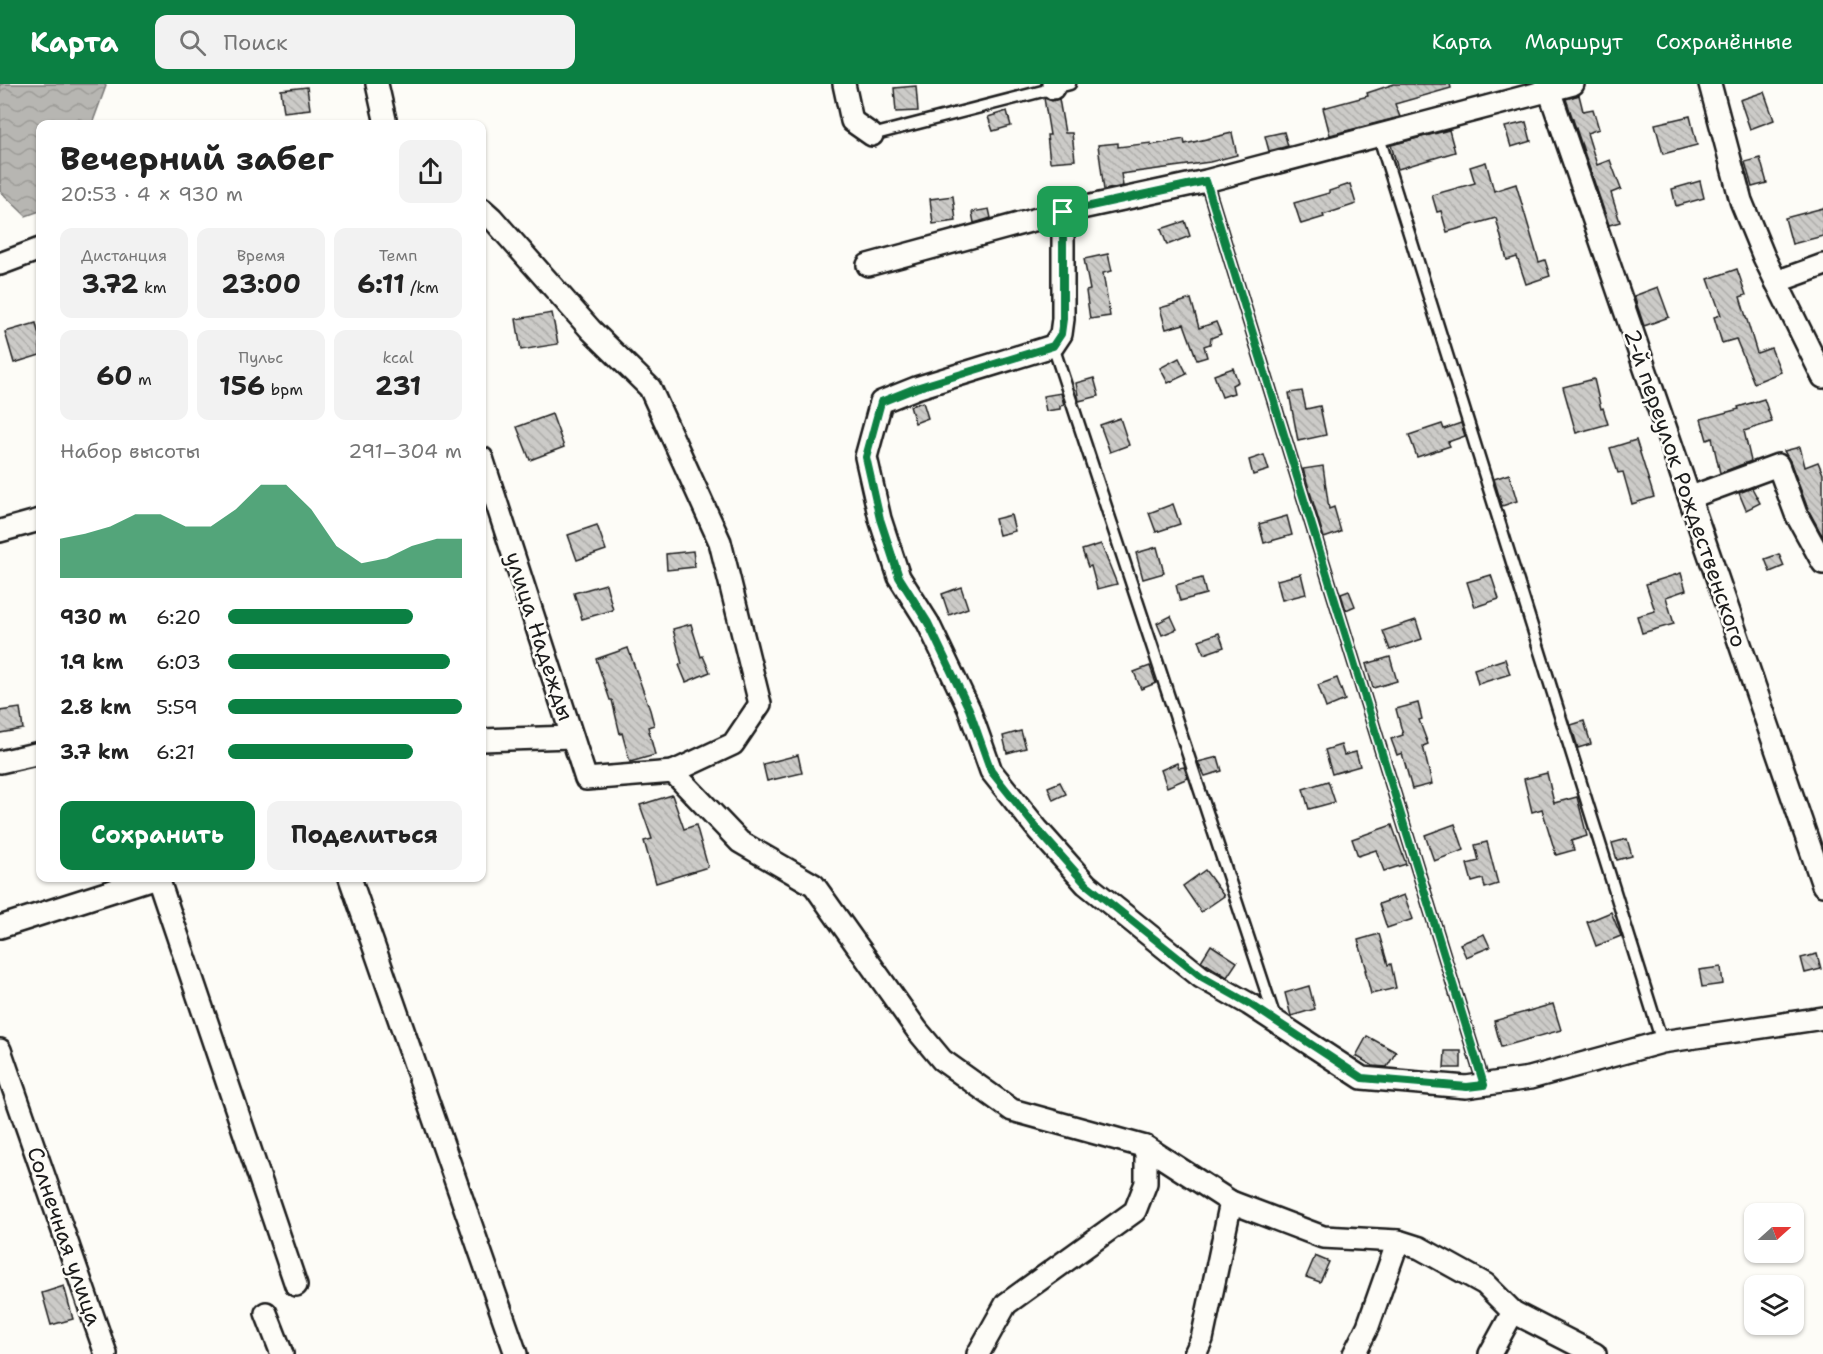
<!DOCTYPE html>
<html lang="ru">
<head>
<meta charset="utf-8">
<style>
	body { margin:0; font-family:"Shantell Sans",sans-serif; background:#f2f2f2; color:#222; height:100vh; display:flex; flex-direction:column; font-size:22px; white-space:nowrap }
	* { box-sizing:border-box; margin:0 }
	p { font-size:20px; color:#767676 }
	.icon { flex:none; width:33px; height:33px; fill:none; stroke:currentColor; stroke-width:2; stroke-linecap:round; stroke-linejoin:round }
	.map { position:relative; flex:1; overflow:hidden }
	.sheet { position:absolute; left:36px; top:36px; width:450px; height:762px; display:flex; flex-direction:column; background:#fff; border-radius:12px; box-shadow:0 2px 4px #0004 }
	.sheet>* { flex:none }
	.needle { width:39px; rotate:69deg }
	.tools { position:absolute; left:1744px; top:1119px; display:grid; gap:12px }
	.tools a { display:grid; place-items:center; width:60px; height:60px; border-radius:12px; background:#fff; box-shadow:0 2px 4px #0004; font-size:30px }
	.pin { position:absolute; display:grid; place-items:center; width:51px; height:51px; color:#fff; margin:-26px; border-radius:12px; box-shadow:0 3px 9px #0006 }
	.round { display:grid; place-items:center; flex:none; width:63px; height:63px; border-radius:12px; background:#f2f2f2 }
	.headline { display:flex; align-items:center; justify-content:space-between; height:102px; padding:0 24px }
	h1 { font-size:33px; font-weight:700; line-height:45px }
	.stats { display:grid; grid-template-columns:repeat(3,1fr); gap:9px; height:102px; padding:6px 24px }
	.stats div { display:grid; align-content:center; border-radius:12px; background:#f2f2f2; text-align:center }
	.stats b { font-size:26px; font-weight:700 }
	.stats small { font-size:16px; font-weight:400 }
	.stats p { font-size:16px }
	.chart { height:168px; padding:12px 24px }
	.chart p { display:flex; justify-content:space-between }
	.chart svg { width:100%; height:108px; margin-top:6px; fill:#0b8043; opacity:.7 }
	.primary-button { display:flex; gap:12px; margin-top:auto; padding:12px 24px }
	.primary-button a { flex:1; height:69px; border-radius:12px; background:#0b8043; color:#fff; font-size:24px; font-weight:700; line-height:69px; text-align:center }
	.primary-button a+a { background:#f2f2f2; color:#222 }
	ul { padding:0 24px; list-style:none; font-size:20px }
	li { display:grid; grid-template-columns:96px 72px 1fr; align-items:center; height:45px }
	li i { height:15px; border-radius:8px; background:#0b8043 }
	header { display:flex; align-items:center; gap:36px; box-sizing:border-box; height:84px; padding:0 30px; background:#0b8043; color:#fff }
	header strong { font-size:28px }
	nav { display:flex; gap:33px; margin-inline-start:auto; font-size:21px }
	.search { width:420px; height:54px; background:#f2f2f2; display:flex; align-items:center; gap:15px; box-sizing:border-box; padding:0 21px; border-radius:12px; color:#767676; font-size:22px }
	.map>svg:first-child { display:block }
	.water { fill:url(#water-waves); stroke:#797876; stroke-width:1.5 }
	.building { fill:url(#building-back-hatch); stroke:#1c1c1c; stroke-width:1.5 }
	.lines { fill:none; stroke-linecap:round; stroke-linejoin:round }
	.service-casing { stroke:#1c1c1c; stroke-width:15 }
	.minor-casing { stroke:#1c1c1c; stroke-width:26 }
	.service { stroke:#fdfcf7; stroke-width:10 }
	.minor { stroke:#fdfcf7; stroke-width:21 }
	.route-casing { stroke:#fff; stroke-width:12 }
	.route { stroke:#0b8043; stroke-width:8 }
	.labels { text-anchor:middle; stroke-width:5; stroke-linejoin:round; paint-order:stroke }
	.street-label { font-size:22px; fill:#1c1c1c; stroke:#fdfcf7 }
</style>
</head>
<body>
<header>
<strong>Карта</strong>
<div class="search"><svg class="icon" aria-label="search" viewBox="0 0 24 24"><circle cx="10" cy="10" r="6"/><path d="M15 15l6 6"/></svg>Поиск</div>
<nav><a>Карта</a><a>Маршрут</a><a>Сохранённые</a></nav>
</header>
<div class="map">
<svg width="1823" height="1270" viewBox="0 0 1823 1270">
	<defs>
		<pattern id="water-waves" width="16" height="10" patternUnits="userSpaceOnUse" patternTransform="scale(1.5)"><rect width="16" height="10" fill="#b7b6b2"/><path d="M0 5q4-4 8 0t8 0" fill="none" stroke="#9d9c98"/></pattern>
		<pattern id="building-back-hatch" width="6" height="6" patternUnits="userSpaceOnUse" patternTransform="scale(1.5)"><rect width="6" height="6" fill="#cccbc8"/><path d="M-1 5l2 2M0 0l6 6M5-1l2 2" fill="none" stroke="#afaeab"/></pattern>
	</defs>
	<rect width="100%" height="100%" fill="#fdfcf7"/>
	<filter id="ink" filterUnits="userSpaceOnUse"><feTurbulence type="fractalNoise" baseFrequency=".0167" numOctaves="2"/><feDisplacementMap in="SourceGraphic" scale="12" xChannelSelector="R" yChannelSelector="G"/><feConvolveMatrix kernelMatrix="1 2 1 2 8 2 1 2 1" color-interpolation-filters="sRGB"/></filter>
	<g filter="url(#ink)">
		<polygon class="water" points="0,0 104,0 106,2 92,40 40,40 40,127 26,132 0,107"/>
		<g class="building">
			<polygon points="1394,0 1450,0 1451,4 1395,20 1400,33 1330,51 1323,24 1368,12 1367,9"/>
			<polygon points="916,2 918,27 896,28 894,4"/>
			<polygon points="307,3 310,25 284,28 281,6"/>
			<polygon points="1764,8 1774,36 1750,45 1740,16"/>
			<polygon points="1579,11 1583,27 1593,25 1599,45 1587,49 1597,81 1610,76 1621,105 1611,109 1620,138 1609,141 1566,15"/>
			<polygon points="1044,14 1052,17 1059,15 1065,49 1072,49 1075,76 1050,78 1047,51 1050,51"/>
			<polygon points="1007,27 1011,42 993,47 988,33"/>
			<polygon points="1690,32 1697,61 1663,70 1655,40"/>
			<polygon points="1526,38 1531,57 1511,63 1505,43"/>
			<polygon points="1449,46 1455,68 1398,85 1391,61"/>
			<polygon points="1284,48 1288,62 1269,67 1265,52"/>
			<polygon points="1232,49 1237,71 1210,78 1121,90 1123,102 1104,106 1098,61 1118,59 1118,63 1151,59 1151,61 1184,55 1185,60"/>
			<polygon points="1760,74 1767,99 1752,103 1745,78"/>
			<polygon points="1486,78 1494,107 1516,100 1539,178 1545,176 1550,192 1526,200 1517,173 1507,176 1496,134 1447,148 1441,127 1437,128 1432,111 1475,99 1470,83"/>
			<polygon points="1700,97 1704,114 1676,122 1672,105"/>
			<polygon points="1350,100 1356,120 1323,131 1324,133 1301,140 1294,119 1329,109 1329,107"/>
			<polygon points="953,112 956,137 933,140 930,115"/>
			<polygon points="1823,124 1823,152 1792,160 1785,134"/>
			<polygon points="989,125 991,134 974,139 972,128"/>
			<polygon points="1185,137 1190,152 1167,161 1161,145"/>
			<polygon points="1108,170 1112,187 1103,189 1110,232 1090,235 1086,207 1090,206 1084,175"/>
			<polygon points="1737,185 1746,211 1740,213 1757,269 1771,264 1781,288 1754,299 1736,255 1722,259 1714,233 1721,231 1708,195"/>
			<polygon points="1658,203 1669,233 1644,242 1634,212"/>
			<polygon points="1191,215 1199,244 1216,238 1221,250 1211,254 1210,260 1204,262 1207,273 1197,276 1184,240 1166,245 1160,224"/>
			<polygon points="552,229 558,260 521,266 516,235"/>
			<polygon points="36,239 40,256 40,271 14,279 5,248"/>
			<polygon points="1179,274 1187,290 1168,299 1160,284"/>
			<polygon points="1233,284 1238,298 1232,301 1234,309 1222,313 1214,291"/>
			<polygon points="1094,294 1099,312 1079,317 1076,299"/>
			<polygon points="1594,295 1601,325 1603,324 1608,340 1576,349 1563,303"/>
			<polygon points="1302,307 1306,325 1320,322 1326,351 1298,357 1289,309"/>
			<polygon points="1061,309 1064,321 1060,322 1060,325 1046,327 1043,312"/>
			<polygon points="1764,315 1772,338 1744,347 1751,377 1720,389 1712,354 1707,356 1701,335 1739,325 1738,323"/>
			<polygon points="923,318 928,334 915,339 910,322"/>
			<polygon points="552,330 564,363 530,376 517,343"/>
			<polygon points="1120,334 1129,361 1110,368 1100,341"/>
			<polygon points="1461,339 1465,352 1448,358 1450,362 1417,373 1409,351 1442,340 1444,345"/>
			<polygon points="1636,356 1654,413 1632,420 1623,388 1618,389 1610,364"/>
			<polygon points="1800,363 1805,383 1818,378 1823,390 1823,453 1808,425 1790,377 1784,367"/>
			<polygon points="1264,371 1269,386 1253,391 1249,376"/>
			<polygon points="1323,382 1329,425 1334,423 1341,448 1324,454 1303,385"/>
			<polygon points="1509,390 1517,417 1502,422 1494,395"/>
			<polygon points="1752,404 1760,419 1746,426 1739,409"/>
			<polygon points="1173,420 1180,440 1156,448 1149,429"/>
			<polygon points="1011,431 1015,447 999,451 995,435"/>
			<polygon points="1287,432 1292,451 1264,459 1259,440"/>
			<polygon points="597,441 606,466 577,476 568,451"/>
			<polygon points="1101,460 1117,500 1097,505 1091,482 1088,483 1082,466"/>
			<polygon points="1157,463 1164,489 1143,495 1136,469"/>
			<polygon points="693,467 695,483 667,486 666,470"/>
			<polygon points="1779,470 1784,482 1770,488 1765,475"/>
			<polygon points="1681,489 1686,506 1666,513 1674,540 1642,549 1637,532 1655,527 1646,500"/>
			<polygon points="1301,490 1306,510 1282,516 1277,496"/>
			<polygon points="1491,491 1499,515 1475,523 1467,498"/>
			<polygon points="1202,494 1206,510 1180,517 1176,501"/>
			<polygon points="606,500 613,526 582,535 574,509"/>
			<polygon points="961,503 968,524 949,531 942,510"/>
			<polygon points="1349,507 1355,522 1346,526 1341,510"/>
			<polygon points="1171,532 1177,545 1162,551 1157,539"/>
			<polygon points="1416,536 1422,555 1390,566 1383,547"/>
			<polygon points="691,540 701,573 703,572 710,588 686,598 679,581 682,580 673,545"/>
			<polygon points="1219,549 1224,563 1204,570 1199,556"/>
			<polygon points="628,564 650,626 654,641 648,643 655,671 630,678 622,649 620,650 612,616 610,616 596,575"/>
			<polygon points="1390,573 1397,597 1373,604 1366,580"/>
			<polygon points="1505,575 1510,590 1478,600 1474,585"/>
			<polygon points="1150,582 1156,599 1141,605 1134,588"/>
			<polygon points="1337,594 1345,616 1326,624 1318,601"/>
			<polygon points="1418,619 1422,635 1419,636 1428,660 1423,662 1432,700 1412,705 1402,669 1397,671 1391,655 1403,651 1396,625"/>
			<polygon points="20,624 23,645 0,649 0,627"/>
			<polygon points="1584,637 1591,660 1578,664 1571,641"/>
			<polygon points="1021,647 1026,664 1007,669 1003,652"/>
			<polygon points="1341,661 1344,671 1356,668 1360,682 1332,690 1325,666"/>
			<polygon points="798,671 802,689 767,697 763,680"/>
			<polygon points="1218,673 1222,687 1205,692 1198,678"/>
			<polygon points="1177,679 1179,684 1184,683 1188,694 1167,703 1161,686"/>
			<polygon points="1547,689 1554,719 1577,713 1587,752 1571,757 1574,766 1556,771 1542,725 1532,728 1524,695"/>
			<polygon points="1328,697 1335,718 1309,725 1303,705"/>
			<polygon points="1060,698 1066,710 1053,716 1048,703"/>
			<polygon points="672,711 684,745 696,741 708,783 656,799 644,757 652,755 640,721"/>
			<polygon points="1455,740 1464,766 1434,777 1425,751"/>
			<polygon points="1392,741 1406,780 1384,787 1376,766 1358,772 1352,755"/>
			<polygon points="1627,755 1632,772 1617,776 1612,759"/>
			<polygon points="1487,758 1498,800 1485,804 1483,795 1472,798 1467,780 1479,777 1475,761"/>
			<polygon points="1205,786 1224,812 1201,828 1183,802"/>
			<polygon points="1404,811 1413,835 1387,844 1379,820"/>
			<polygon points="1611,828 1621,852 1596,862 1587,838"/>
			<polygon points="1379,850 1388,881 1391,880 1396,904 1371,910 1365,886 1367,886 1358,856"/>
			<polygon points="1484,850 1490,863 1466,873 1460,860"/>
			<polygon points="1211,861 1237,878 1227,893 1201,877"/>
			<polygon points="1817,870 1821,885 1805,889 1801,874"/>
			<polygon points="1721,883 1723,900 1702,903 1699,886"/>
			<polygon points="1309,902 1315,925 1291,932 1285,909"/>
			<polygon points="1553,920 1561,946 1501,963 1494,937"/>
			<polygon points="1367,952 1396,968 1387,983 1373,982 1356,972"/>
			<polygon points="1445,967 1461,967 1461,984 1444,984"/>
			<polygon points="1315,1172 1329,1178 1320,1198 1306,1193"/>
			<polygon points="64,1202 73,1235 51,1241 42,1209"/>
		</g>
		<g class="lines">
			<g class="service-casing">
				<g id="service">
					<polyline points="1378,50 1662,958"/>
					<polyline points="872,51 1070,0"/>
					<polyline points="1206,97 1484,1001"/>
					<polyline points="1053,262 1275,934"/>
				</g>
			</g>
			<g class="minor-casing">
				<g id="minor">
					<polyline points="377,0 386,40"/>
					<polyline points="844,0 852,37 872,51"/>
					<polyline points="1053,0 1053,4"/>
					<polyline points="1710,0 1741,117 1764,173 1823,293"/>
					<polyline points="1549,6 1823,801"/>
					<polyline points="482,125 492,134 591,246 650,304 720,458 760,620 733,660 673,688"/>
					<polyline points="1063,128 1063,235 1061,250 1053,262 916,304 881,318 866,373 880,435 899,493 928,539 969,625 991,687 1038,746 1086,800 1201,893 1249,920 1362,994 1466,1003 1530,994 1662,958 1823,934"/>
					<polyline points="0,180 40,165"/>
					<polyline points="868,181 1063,128 1206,97 1573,0"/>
					<polyline points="1776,198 1823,181"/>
					<polyline points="482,374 586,695 673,688 740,758 814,801 917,946 942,976 1012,1026 1146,1063 1231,1118 1323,1153 1398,1157 1420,1164 1485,1200 1513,1228 1595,1270"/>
					<polyline points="1691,413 1778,381 1796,430 1823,479"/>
					<polyline points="0,447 40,436"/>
					<polyline points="482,656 572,653"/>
					<polyline points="0,678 40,669"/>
					<polyline points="158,794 296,1201"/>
					<polyline points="350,794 516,1270"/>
					<polyline points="0,843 153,794"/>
					<polyline points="0,966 106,1270"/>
					<polyline points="266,1229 282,1270"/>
					<polyline points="978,1270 1006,1220 1135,1127 1146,1099 1146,1063"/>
					<polyline points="1195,1270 1202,1255 1231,1118"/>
					<polyline points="1354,1270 1368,1242 1398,1157"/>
					<polyline points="1490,1270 1513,1228"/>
				</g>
			</g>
			<use href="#service" class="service"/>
			<use href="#minor" class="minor"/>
		</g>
	</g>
	<g class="lines" filter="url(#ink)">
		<g class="route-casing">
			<polygon id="route" points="1206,97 1484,1001 1467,1003 1362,994 1250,920 1202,893 1086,800 1038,746 991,687 969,625 928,539 899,493 880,435 866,373 881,318 916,304 1053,262 1061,250 1063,235 1063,128"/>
		</g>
		<use href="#route" class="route"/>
	</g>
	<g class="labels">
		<g class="street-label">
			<text transform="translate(1686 404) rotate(71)" y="8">2-й переулок Рождественского</text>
			<text transform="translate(540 552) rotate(72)" y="8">улица Надежды</text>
			<text transform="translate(65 1152) rotate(71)" y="8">Солнечная улица</text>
		</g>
	</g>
</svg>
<div class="tools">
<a><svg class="needle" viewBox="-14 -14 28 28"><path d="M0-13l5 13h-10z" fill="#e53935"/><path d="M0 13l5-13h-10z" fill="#767676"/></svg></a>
<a><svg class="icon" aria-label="layers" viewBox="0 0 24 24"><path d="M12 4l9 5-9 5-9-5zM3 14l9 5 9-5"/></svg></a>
</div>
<div class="pin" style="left:1063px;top:128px;background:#1e9e55"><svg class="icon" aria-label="arrive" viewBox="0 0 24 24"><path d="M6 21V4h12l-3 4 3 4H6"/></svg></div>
<section class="sheet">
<div class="headline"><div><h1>Вечерний забег</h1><p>20:53 · 4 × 930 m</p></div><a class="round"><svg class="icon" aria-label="share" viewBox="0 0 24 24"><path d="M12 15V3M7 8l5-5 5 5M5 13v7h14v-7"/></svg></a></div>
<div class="stats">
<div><p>Дистанция</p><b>3.72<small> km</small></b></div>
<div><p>Время</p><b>23:00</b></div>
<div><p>Темп</p><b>6:11<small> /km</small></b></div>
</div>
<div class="stats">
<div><b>60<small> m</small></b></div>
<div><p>Пульс</p><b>156<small> bpm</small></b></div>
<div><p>kcal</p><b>231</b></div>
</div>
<div class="chart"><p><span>Набор высоты</span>291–304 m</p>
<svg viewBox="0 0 160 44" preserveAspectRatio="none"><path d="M0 44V28L10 26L20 23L30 18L40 18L50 23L60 23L70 16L80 6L90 6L100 16L110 31L120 38L130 36L140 31L150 28L160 28V44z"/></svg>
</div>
<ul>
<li><b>930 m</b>6:20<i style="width:79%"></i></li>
<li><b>1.9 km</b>6:03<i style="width:95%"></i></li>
<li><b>2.8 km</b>5:59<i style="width:100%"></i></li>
<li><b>3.7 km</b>6:21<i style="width:79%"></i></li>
</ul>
<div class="primary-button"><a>Сохранить</a><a>Поделиться</a></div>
</section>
</div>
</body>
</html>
